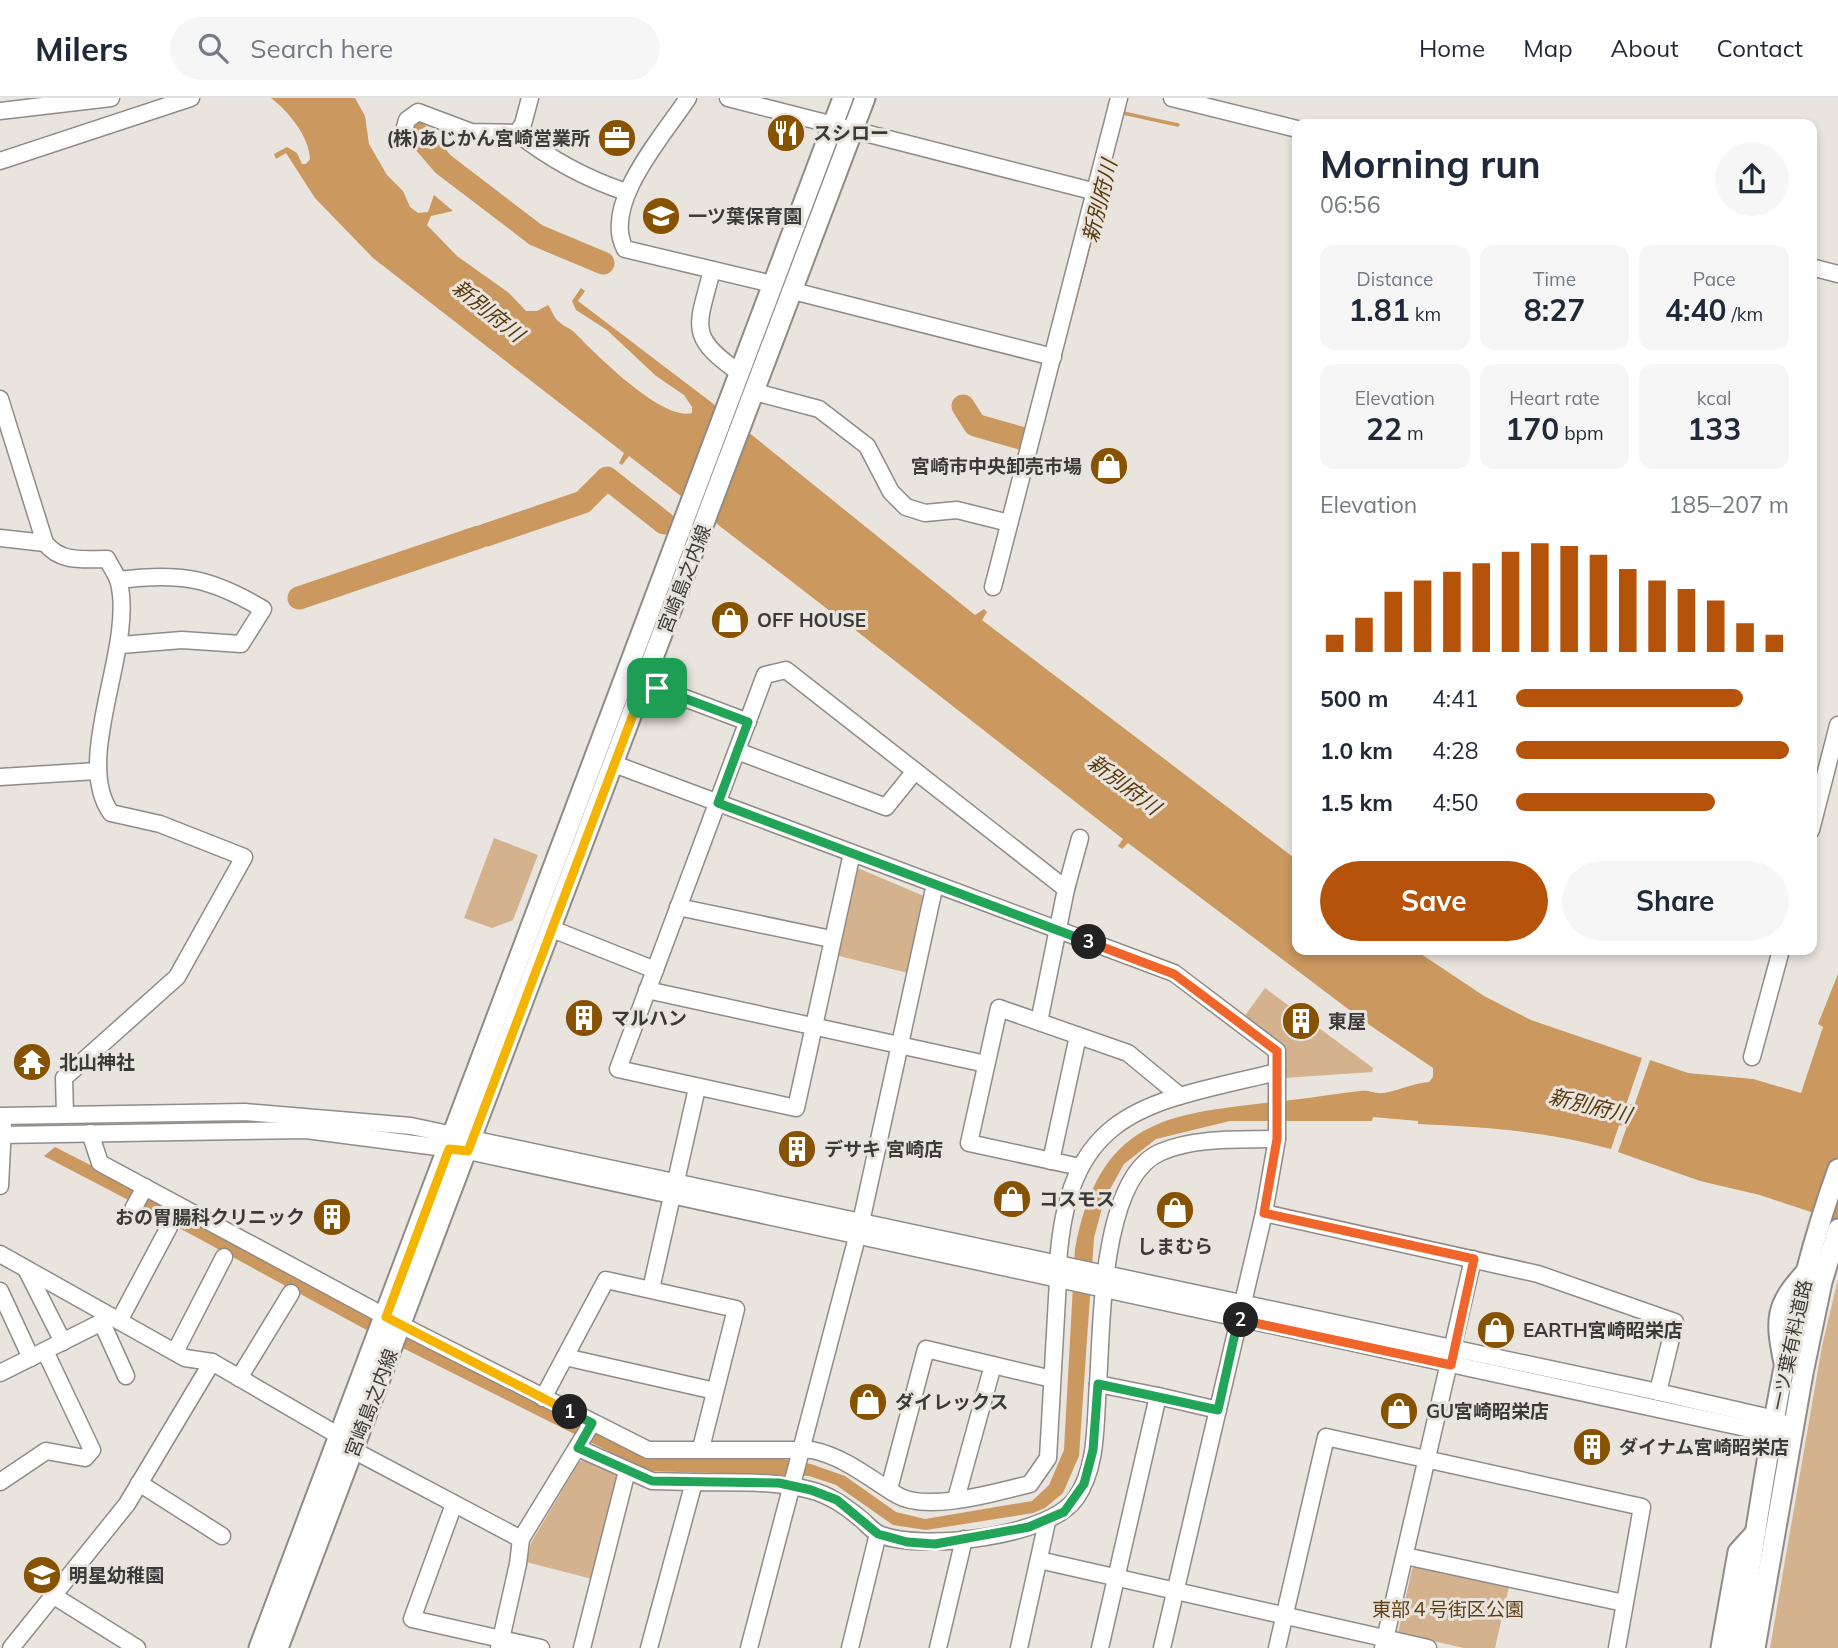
<!DOCTYPE html>
<html lang="en">
<head>
<meta charset="utf-8">
<style>
	body { margin:0; font-family:Mulish,"Noto Sans JP",sans-serif; background:#f6f6f7; color:#1f2937; height:100vh; display:flex; flex-direction:column; font-size:26px; white-space:nowrap }
	* { box-sizing:border-box; margin:0 }
	p { font-size:23px; color:#747a83 }
	.icon { flex:none; width:38px; height:38px; fill:none; stroke:currentColor; stroke-width:2; stroke-linecap:round; stroke-linejoin:round }
	.map { position:relative; flex:1; overflow:hidden }
	.sheet { position:absolute; left:1292px; top:21px; width:525px; height:836px; display:flex; flex-direction:column; background:#fff; border-radius:14px; box-shadow:0 4px 10px #0003 }
	.sheet>* { flex:none }
	.pin { position:absolute; display:grid; place-items:center; width:60px; height:60px; color:#fff; margin:-30px; border-radius:14px; box-shadow:0 4px 10px #0006 }
	.km { position:absolute; width:35px; height:35px; margin:-18px; border-radius:50%; background:#222; color:#fff; font-size:19px; line-height:35px; text-align:center }
	.round { display:grid; place-items:center; flex:none; width:74px; height:74px; border-radius:37px; background:#f6f6f7 }
	.head { display:flex; align-items:center; justify-content:space-between; height:119px; padding:0 28px }
	h1 { font-size:38px; font-weight:700; line-height:52px }
	.figures { display:grid; grid-template-columns:repeat(3,1fr); gap:10px; height:119px; padding:7px 28px }
	.figures div { display:grid; align-content:center; border-radius:14px; background:#f6f6f7; text-align:center }
	.figures b { font-size:30px; font-weight:700 }
	.figures small { font-size:19px; font-weight:400 }
	.figures p { font-size:19px }
	.chart { height:196px; padding:14px 28px }
	.chart p { display:flex; justify-content:space-between }
	.chart svg { width:100%; height:126px; margin-top:7px; stroke:#b45309; stroke-width:6 }
	.primary-button { display:flex; gap:14px; margin-top:auto; padding:14px 28px }
	.primary-button a { flex:1; height:80px; border-radius:42px; background:#b45309; color:#fff; font-size:28px; font-weight:700; line-height:80px; text-align:center }
	.primary-button a+a { background:#f6f6f7; color:#1f2937 }
	ul { padding:0 28px; list-style:none; font-size:23px }
	li { display:grid; grid-template-columns:112px 84px 1fr; align-items:center; height:52px }
	li i { height:18px; border-radius:9px; background:#b45309 }
	header { display:flex; align-items:center; gap:42px; box-sizing:border-box; height:98px; padding:0 35px; background:#fff; border-bottom:2px solid #e0e1e3 }
	header strong { font-size:33px }
	nav { display:flex; gap:38px; margin-inline-start:auto; font-size:24px }
	.search { width:490px; height:63px; background:#f6f6f7; display:flex; align-items:center; gap:18px; box-sizing:border-box; padding:0 24px; border-radius:38px; color:#747a83; font-size:26px }
	.map>svg:first-child { display:block }
	.green { fill:#d4b28e }
	.water { fill:#cb985f }
	.lines { fill:none; stroke-linecap:round; stroke-linejoin:round }
	.stream { stroke:#cb985f; stroke-width:3.5 }
	.river { stroke:#cb985f; stroke-width:23 }
	.minor-casing { stroke:#908b86; stroke-width:19 }
	.major-casing { stroke:#908b86; stroke-width:23 }
	.minor { stroke:#fff; stroke-width:16 }
	.major { stroke:#fff; stroke-width:19 }
	.split-1-casing { stroke:#fff; stroke-width:14 }
	.split-2-casing { stroke:#fff; stroke-width:14 }
	.split-3-casing { stroke:#fff; stroke-width:14 }
	.split-4-casing { stroke:#fff; stroke-width:14 }
	.split-1 { stroke:#f5b400; stroke-width:9 }
	.split-2 { stroke:#22a559; stroke-width:9 }
	.split-3 { stroke:#f0652b; stroke-width:9 }
	.split-4 { stroke:#22a559; stroke-width:9 }
	.labels { text-anchor:middle; stroke-width:6; stroke-linejoin:round; paint-order:stroke }
	.poi-label { font-size:19px; font-weight:bold; fill:#3c3a38; stroke:#e9e4de; text-anchor:start }
	.street-label { font-size:19px; fill:#3c3a38; stroke:#e9e4de }
	.park-label { font-size:19px; fill:#623f13; stroke:#e9e4de }
	.water-label { font-size:21px; font-style:italic; fill:#583607; stroke:#e9e4de }
</style>
</head>
<body>
<header>
<strong>Milers</strong>
<div class="search"><svg class="icon" aria-label="search" viewBox="0 0 24 24"><circle cx="10" cy="10" r="6"/><path d="M15 15l6 6"/></svg>Search here</div>
<nav><a>Home</a><a>Map</a><a>About</a><a>Contact</a></nav>
</header>
<div class="map">
<svg width="1838" height="1550" viewBox="0 0 1838 1550">
	<rect width="100%" height="100%" fill="#e9e4de"/>
	<g class="green">
		<polygon points="494,740 538,757 513,822 492,830 464,820"/>
		<polygon points="860,771 924,798 908,875 835,857 854,772"/>
		<polygon points="1265,890 1373,970 1372,974 1284,980 1284,952 1244,919"/>
		<polygon points="1838,1181 1838,1550 1770,1550 1822,1248"/>
		<polygon points="588,1360 616,1375 618,1381 592,1481 526,1464 531,1445 579,1364"/>
		<polygon points="1416,1468 1509,1489 1495,1550 1464,1550 1398,1535 1412,1471"/>
	</g>
	<g class="water">
		<path d="M271 0H355L365 18 369 46 387 77 403 93 410 109 418 115 428 114 434 97 453 113 431 118 427 127 457 158 509 195 526 213H537L548 207C551 211 553 217 556 221 561 227 568 229 574 234 595 255 661 323 692 315V309L684 297 656 278 607 232 576 212 572 203 581 190 585 193 578 203 711 304 975 517 984 511 987 514 982 522 1297 762V852H1415L1484 898 1531 922 1642 960 1611 1051C1545 1033 1486 1029 1418 1026V1023L1373 1019 1372 1023H1230L1156 1041 1124 1066 1104 1102 1094 1140 1079 1358 1063 1395 1045 1410 1033 1415 926 1432 893 1427 836 1387 809 1378 648 1373 361 1229 137 1107 144 1095 647 1360 782 1361 811 1366 845 1378 896 1414 925 1421 1032 1403 1049 1387 1064 1352 1075 1151C1101 1014 1173 1016 1291 1002 1314 1000 1337 995 1360 993 1371 992 1373 996 1384 995 1400 992 1414 985 1429 984L1433 979V970L1368 926 1128 745 1122 751 1118 748 1123 741 836 517 829 524 826 521 831 514 826 510 629 358 622 367 619 365 624 355 373 160 315 100 286 55 276 61 274 56 287 49 297 55 302 66H306L310 61C309 38 289 14 271 0Z"/>
		<polygon points="1838,876 1838,1123 1760,1097 1700,1083 1618,1054 1650,962 1688,975 1753,981 1801,995 1823,929 1818,926"/>
		<polygon points="55,1049 141,1093 134,1105 44,1058"/>
	</g>
	<g class="lines">
		<g class="stream">
			<polyline points="1123,15 1178,27"/>
			<polyline points="1074,205 1098,114"/>
		</g>
		<g class="river">
			<polyline points="413,31 443,66 536,137 603,165"/>
			<polyline points="963,308 975,327 1024,341"/>
			<polyline points="486,437 583,404 607,380 664,425"/>
			<polyline points="299,500 479,439"/>
			<polyline points="1592,1009 1661,1025"/>
		</g>
		<g class="minor-casing">
			<g id="minor">
				<path d="M530 0 523 26 517 35C551 62 584 80 626 94"/>
				<path d="M688 0C664 37 601 106 625 151L772 186"/>
				<polyline points="728,0 1096,94"/>
				<polyline points="1172,0 1297,31"/>
				<polyline points="0,13 111,0"/>
				<polyline points="403,36 407,22 418,14 471,34 517,35"/>
				<polyline points="0,63 191,0"/>
				<polyline points="1811,169 1838,176"/>
				<path d="M712 172C698 228 686 238 740 275"/>
				<polyline points="793,193 1053,259"/>
				<polyline points="755,294 819,311 867,348 891,394 906,409 925,415 957,412 1009,425"/>
				<path d="M0 301 45 445C61 465 83 461 107 461 111 469 117 477 119 485 135 550 72 661 111 715L160 726 244 759 177 879 64 980 65 1017"/>
				<polyline points="0,440 45,445"/>
				<path d="M119 482C180 474 211 480 263 511L241 546 182 542 121 547"/>
				<polyline points="993,489 1119,0"/>
				<polyline points="645,585 748,624"/>
				<polyline points="737,653 886,709 915,673"/>
				<polyline points="614,666 1174,875 1277,953 1277,1041 1264,1115 1162,1550"/>
				<polyline points="0,679 97,673"/>
				<polyline points="1811,732 1838,627"/>
				<polyline points="852,755 796,1010 618,971 765,577 786,572 1066,791 1039,924"/>
				<polyline points="1066,791 1080,740"/>
				<polyline points="678,809 831,841"/>
				<polyline points="552,831 655,872"/>
				<polyline points="647,892 986,966"/>
				<polyline points="1752,959 1781,852"/>
				<polyline points="0,1018 245,1014 411,1028 1658,1294 1775,1321 1793,1331"/>
				<path d="M90 1035 100 1065 401 1227 648 1352H812C845 1359 869 1380 897 1397 927 1415 997 1394 1030 1386L1048 1360 1058 1182"/>
				<polyline points="0,1037 306,1032 468,1053 1695,1319 1773,1336 1784,1333"/>
				<polyline points="1051,1063 1078,938"/>
				<polyline points="1080,1069 969,1045 999,910 1128,955 1180,998"/>
				<polyline points="676,1083 697,990"/>
				<polyline points="0,1088 3,1028"/>
				<polyline points="133,1111 145,1089"/>
				<polyline points="1264,1115 1538,1176 1675,1224 1658,1294"/>
				<polyline points="0,1156 185,1260 212,1264 341,1339"/>
				<path d="M1058 1166C1068 1009 1148 1005 1277 974"/>
				<polyline points="26,1171 63,1244"/>
				<polyline points="651,1191 672,1098"/>
				<polyline points="0,1193 31,1260"/>
				<polyline points="119,1223 169,1129"/>
				<polyline points="102,1225 126,1278"/>
				<polyline points="175,1254 224,1159"/>
				<polyline points="565,1259 715,1293"/>
				<polyline points="0,1275 112,1219"/>
				<polyline points="239,1280 291,1195"/>
				<polyline points="1158,1298 1218,1312"/>
				<polyline points="543,1300 606,1182 736,1211 701,1350"/>
				<polyline points="578,1350 652,1383 694,1384 649,1550"/>
				<polyline points="353,1352 521,1441"/>
				<polyline points="0,1384 46,1353 85,1360 92,1352 45,1253"/>
				<path d="M694 1384C733 1385 772 1382 810 1392 830 1397 845 1408 861 1421 867 1426 873 1434 881 1437 924 1453 1050 1439 1076 1400 1098 1369 1095 1323 1098 1286"/>
				<polyline points="139,1385 222,1438"/>
				<polyline points="889,1391 926,1251 1052,1281"/>
				<polyline points="956,1401 993,1267"/>
				<polyline points="454,1406 412,1521 541,1550"/>
				<polyline points="1405,1458 1624,1505"/>
				<polyline points="1039,1462 1428,1550"/>
				<polyline points="54,1498 137,1550"/>
				<polyline points="11,1550 127,1406 212,1264"/>
				<polyline points="499,1550 518,1466 521,1441 592,1325"/>
				<polyline points="582,1550 627,1373"/>
				<polyline points="749,1550 861,1124 935,786"/>
				<polyline points="850,1550 878,1436"/>
				<polyline points="938,1550 964,1441"/>
				<polyline points="1019,1550 1047,1424"/>
				<path d="M1100 1550 1158 1298 1098 1286C1102 1230 1100 1079 1161 1054 1196 1039 1240 1042 1277 1041"/>
				<polyline points="1277,1550 1326,1339 1642,1409 1617,1550"/>
				<polyline points="1383,1550 1473,1161"/>
			</g>
		</g>
		<g class="major-casing">
			<g id="major">
				<path d="M1784 1265C1775 1221 1775 1208 1805 1175"/>
				<polyline points="259,1550 843,0"/>
				<polyline points="278,1550 865,0"/>
				<polyline points="1721,1550 1738,1454 1756,1434"/>
				<path d="M1737 1550C1764 1390 1782 1224 1838 1071"/>
				<polyline points="1755,1550 1803,1275 1822,1184 1838,1131"/>
			</g>
		</g>
		<use href="#minor" class="minor"/>
		<use href="#major" class="major"/>
	</g>
	<g class="lines">
		<g class="split-1-casing">
			<polyline id="split-1" points="570,1314 386,1219 449,1051 468,1053 645,585 657,590"/>
		</g>
		<g class="split-2-casing">
			<polyline id="split-2" points="570,1314 592,1325 578,1350 652,1383 779,1385 811,1392 837,1402 878,1436 907,1444 935,1446 1029,1429 1064,1414 1084,1386 1093,1352 1098,1286 1218,1312 1238,1222 1241,1222"/>
		</g>
		<g class="split-3-casing">
			<polyline id="split-3" points="1089,844 1174,876 1277,953 1277,1041 1264,1115 1474,1161 1451,1267 1241,1222"/>
		</g>
		<g class="split-4-casing">
			<polyline id="split-4" points="657,590 748,624 718,705 1089,844"/>
		</g>
		<use href="#split-1" class="split-1"/>
		<use href="#split-2" class="split-2"/>
		<use href="#split-3" class="split-3"/>
		<use href="#split-4" class="split-4"/>
	</g>
	<defs>
		<g id="restaurant-disc" transform="scale(2.0125)"><circle r="9.5" fill="#885300" stroke="#e9e4de"/><path d="M-5-6h1v4h1v-4h1v4h1v-4h1v5L-1.5 .5V6h-2V.5L-5-1ZM5-6V6H3V1.5H1.5Q1.5-4 5-6Z" fill="#fff"/></g>
		<g id="office-disc" transform="scale(2.0125)"><circle r="9.5" fill="#885300" stroke="#e9e4de"/><path d="M-6-3h4V-5.5h4V-3h4V5H-6ZM-1-4.5V-3h2v-1.5ZM-6 0V1H6V0Z" fill="#fff"/></g>
		<g id="school-disc" transform="scale(2.0125)"><circle r="9.5" fill="#885300" stroke="#e9e4de"/><path d="M0-5L7-2L0 1L-7-2ZM-4 1L0 2.5L4 1V4Q0 6-4 4Z" fill="#fff"/></g>
		<g id="shop-disc" transform="scale(2.0125)"><circle r="9.5" fill="#885300" stroke="#e9e4de"/><path d="M-5-2.5h2.3a2.7 3.5 0 0 1 5.4 0H5L5.5 6h-11ZM-1.5-2.5h3a1.5 2.3 0 0 0-3 0Z" fill="#fff"/></g>
		<g id="building-disc" transform="scale(2.0125)"><circle r="9.5" fill="#885300" stroke="#e9e4de"/><path d="M-4-6H4V6H1V3H-1V6H-4ZM-2.5-4.3h1.7v1.8h-1.7ZM.8-4.3h1.7v1.8H.8ZM-2.5-1h1.7V.8h-1.7ZM.8-1h1.7V.8H.8Z" fill="#fff"/></g>
		<g id="temple-disc" transform="scale(2.0125)"><circle r="9.5" fill="#885300" stroke="#e9e4de"/><path d="M0-6L5-2H3V0L6.5 2.5H4V6H1.5V3h-3V6H-4V2.5H-6.5L-3 0V-2H-5Z" fill="#fff"/></g>
	</defs>
	<g fill-rule="evenodd">
		<use href="#restaurant-disc" x="786" y="35"/>
		<use href="#office-disc" x="617" y="40"/>
		<use href="#school-disc" x="661" y="118"/>
		<use href="#shop-disc" x="1109" y="368"/>
		<use href="#shop-disc" x="730" y="522"/>
		<use href="#building-disc" x="584" y="920"/>
		<use href="#building-disc" x="1301" y="923"/>
		<use href="#temple-disc" x="32" y="964"/>
		<use href="#building-disc" x="797" y="1051"/>
		<use href="#shop-disc" x="1012" y="1101"/>
		<use href="#shop-disc" x="1175" y="1112"/>
		<use href="#building-disc" x="332" y="1119"/>
		<use href="#shop-disc" x="1496" y="1232"/>
		<use href="#shop-disc" x="868" y="1304"/>
		<use href="#shop-disc" x="1399" y="1313"/>
		<use href="#building-disc" x="1592" y="1349"/>
		<use href="#school-disc" x="42" y="1477"/>
	</g>
	<g class="labels">
		<g class="poi-label">
			<text x="813" y="42">スシロー</text>
			<text x="590" y="47" text-anchor="end">(株)あじかん宮崎営業所</text>
			<text x="688" y="125">一ツ葉保育園</text>
			<text x="1082" y="375" text-anchor="end">宮崎市中央卸売市場</text>
			<text x="757" y="529">OFF HOUSE</text>
			<text x="611" y="927">マルハン</text>
			<text x="1328" y="930">東屋</text>
			<text x="59" y="971">北山神社</text>
			<text x="824" y="1058">デサキ 宮崎店</text>
			<text x="1039" y="1108">コスモス</text>
			<text x="305" y="1126" text-anchor="end">おの胃腸科クリニック</text>
			<text x="1175" y="1155" text-anchor="middle">しまむら</text>
			<text x="1523" y="1239">EARTH宮崎昭栄店</text>
			<text x="895" y="1311">ダイレックス</text>
			<text x="1426" y="1320">GU宮崎昭栄店</text>
			<text x="1619" y="1356">ダイナム宮崎昭栄店</text>
			<text x="69" y="1484">明星幼稚園</text>
		</g>
		<g class="street-label">
			<text transform="translate(684 481) rotate(-69)" y="7">宮崎島之内線</text>
			<text transform="translate(1791 1247) rotate(-78)" y="7">一ツ葉有料道路</text>
			<text transform="translate(371 1305) rotate(-69)" y="7">宮崎島之内線</text>
		</g>
		<g class="park-label">
			<text x="1448" y="1518">東部４号街区公園</text>
		</g>
		<g class="water-label">
			<text transform="translate(1100 103) rotate(-76)" y="7">新別府川</text>
			<text transform="translate(488 213) rotate(39)" y="7">新別府川</text>
			<text transform="translate(1124 687) rotate(37)" y="7">新別府川</text>
			<text transform="translate(1590 1008) rotate(14)" y="7">新別府川</text>
		</g>
	</g>
</svg>
<div class="pin" style="left:657px;top:590px;background:#1e9e55"><svg class="icon" aria-label="arrive" viewBox="0 0 24 24"><path d="M6 21V4h12l-3 4 3 4H6"/></svg></div>
<b class="km" style="left:570px;top:1314px">1</b>
<b class="km" style="left:1241px;top:1222px">2</b>
<b class="km" style="left:1089px;top:844px">3</b>
<section class="sheet">
<div class="head"><div><h1>Morning run</h1><p>06:56</p></div><a class="round"><svg class="icon" aria-label="share" viewBox="0 0 24 24"><path d="M12 15V3M7 8l5-5 5 5M5 13v7h14v-7"/></svg></a></div>
<div class="figures">
<div><p>Distance</p><b>1.81<small> km</small></b></div>
<div><p>Time</p><b>8:27</b></div>
<div><p>Pace</p><b>4:40<small> /km</small></b></div>
</div>
<div class="figures">
<div><p>Elevation</p><b>22<small> m</small></b></div>
<div><p>Heart rate</p><b>170<small> bpm</small></b></div>
<div><p>kcal</p><b>133</b></div>
</div>
<div class="chart"><p><span>Elevation</span>185–207 m</p>
<svg viewBox="0 0 160 44" preserveAspectRatio="none"><path d="M5 44V38M15 44V32M25 44V23M35 44V19M45 44V16M55 44V13M65 44V9M75 44V6M85 44V7M95 44V10M105 44V15M115 44V19M125 44V22M135 44V26M145 44V34M155 44V38"/></svg>
</div>
<ul>
<li><b>500 m</b>4:41<i style="width:83%"></i></li>
<li><b>1.0 km</b>4:28<i style="width:100%"></i></li>
<li><b>1.5 km</b>4:50<i style="width:73%"></i></li>
</ul>
<div class="primary-button"><a>Save</a><a>Share</a></div>
</section>
</div>
</body>
</html>
